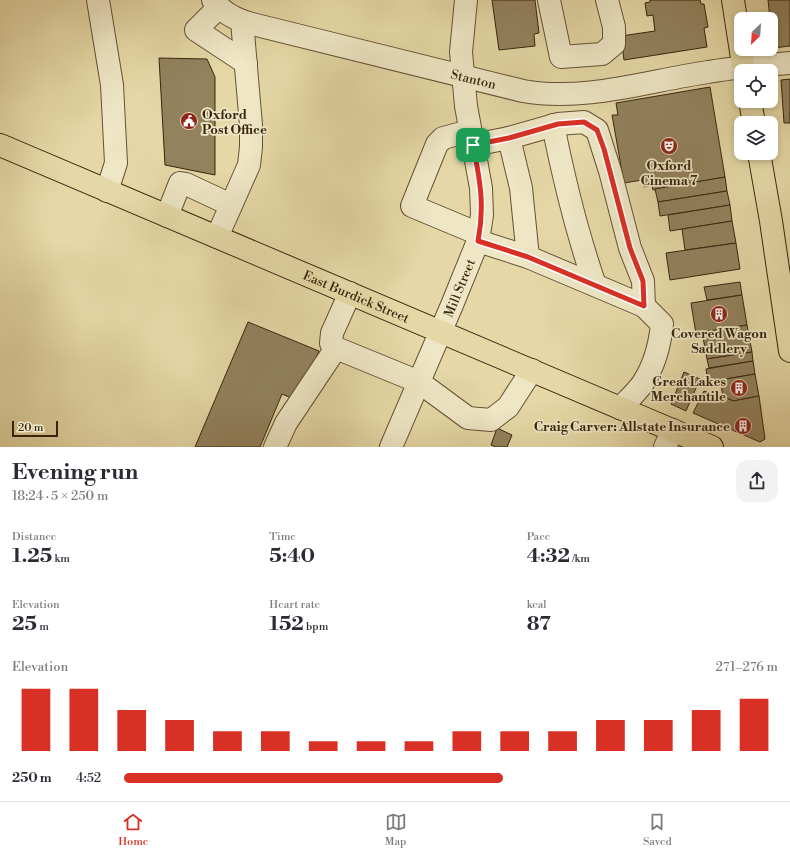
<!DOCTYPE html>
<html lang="en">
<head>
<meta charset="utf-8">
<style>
	body { margin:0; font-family:"Libre Bodoni",serif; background:#f2f2f3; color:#2b2b33; height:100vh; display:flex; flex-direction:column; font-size:15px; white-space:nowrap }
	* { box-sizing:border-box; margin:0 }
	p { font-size:13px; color:#7c7c81 }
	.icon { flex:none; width:22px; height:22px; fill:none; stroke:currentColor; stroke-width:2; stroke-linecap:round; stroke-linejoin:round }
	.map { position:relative; height:447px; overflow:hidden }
	.details { display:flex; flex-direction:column; background:#fff; flex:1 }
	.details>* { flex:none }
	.needle { width:26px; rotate:205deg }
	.controls { position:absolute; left:734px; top:12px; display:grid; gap:8px }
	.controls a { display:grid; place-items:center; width:44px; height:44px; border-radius:8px; background:#fff; box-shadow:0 2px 6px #0003; font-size:20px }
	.scale { position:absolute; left:12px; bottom:10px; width:46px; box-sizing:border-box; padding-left:4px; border:2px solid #38250e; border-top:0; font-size:11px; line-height:14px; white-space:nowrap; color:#38250e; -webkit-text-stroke:3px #eee6c5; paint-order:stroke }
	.pin { position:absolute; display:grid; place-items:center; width:34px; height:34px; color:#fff; margin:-17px; border-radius:8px; box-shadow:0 2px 6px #0006 }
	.round { display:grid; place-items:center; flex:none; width:42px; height:42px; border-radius:12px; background:#f2f2f3 }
	.headline { display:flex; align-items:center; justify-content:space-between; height:68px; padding:0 12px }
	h1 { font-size:22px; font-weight:700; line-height:30px }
	.stats { display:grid; grid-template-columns:repeat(3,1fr); gap:6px; height:68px; padding:4px 12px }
	.stats div { display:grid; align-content:center }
	.stats b { font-size:20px; font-weight:700 }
	.stats small { font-size:11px; font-weight:400 }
	.stats p { font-size:11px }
	.chart { height:112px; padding:8px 12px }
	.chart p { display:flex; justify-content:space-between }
	.chart svg { width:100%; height:72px; margin-top:4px; stroke:#d93025; stroke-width:6 }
	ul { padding:0 12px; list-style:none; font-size:13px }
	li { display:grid; grid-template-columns:64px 48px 1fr; align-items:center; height:30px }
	li i { height:10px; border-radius:5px; background:#d93025 }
	.menu { display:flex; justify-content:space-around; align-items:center; height:56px; border-top:1px solid #e1e1e2; background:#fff; font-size:11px; color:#7c7c81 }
	.menu a { display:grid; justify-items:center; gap:2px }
	.menu .on { color:#d93025 }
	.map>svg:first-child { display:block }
	.building { fill:#92825d; stroke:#38250e }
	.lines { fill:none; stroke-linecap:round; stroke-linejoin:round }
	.minor-casing { stroke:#635234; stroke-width:24 }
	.major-casing { stroke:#38250e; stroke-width:24 }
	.minor { stroke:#eee6c5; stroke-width:22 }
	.major { stroke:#e5d8a6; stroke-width:22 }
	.route-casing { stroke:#fff; stroke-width:8 }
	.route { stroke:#d93025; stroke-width:5 }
	.labels { text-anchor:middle; stroke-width:3.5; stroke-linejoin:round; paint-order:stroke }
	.street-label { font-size:13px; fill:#38250e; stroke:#eee6c5 }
	.poi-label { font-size:13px; font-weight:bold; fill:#38250e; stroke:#eee6c5 }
</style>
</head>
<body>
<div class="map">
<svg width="790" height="447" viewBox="0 0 790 447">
	<rect width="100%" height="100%" fill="#e5d8a6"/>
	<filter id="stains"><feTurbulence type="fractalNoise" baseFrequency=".005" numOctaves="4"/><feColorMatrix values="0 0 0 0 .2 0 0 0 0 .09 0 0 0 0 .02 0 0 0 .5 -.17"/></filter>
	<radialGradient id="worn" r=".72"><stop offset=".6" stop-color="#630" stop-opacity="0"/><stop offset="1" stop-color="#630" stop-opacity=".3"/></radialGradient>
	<g class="building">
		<polygon points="492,0 535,0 539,33 534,34 535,46 499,50"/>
		<polygon points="650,0 700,0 701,4 704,4 708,27 704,28 707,47 624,60 621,36 655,31 653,15 647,16 645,3 650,2"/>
		<polygon points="768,0 790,0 790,46 773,48 771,19 770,19"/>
		<polygon points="159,58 207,59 215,77 215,175 165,165"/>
		<polygon points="790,79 790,123 784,123 781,80"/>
		<polygon points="710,87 725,177 653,190 652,185 644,187 642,180 624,183 612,115 618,115 616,103"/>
		<polygon points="725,177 727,191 658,202 655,189"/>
		<polygon points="727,191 730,205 660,216 658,202"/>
		<polygon points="730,205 732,221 670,231 668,215"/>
		<polygon points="732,221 736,243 685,250 682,229"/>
		<polygon points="736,243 740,269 670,280 666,253"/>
		<polygon points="740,282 742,295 707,300 704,287"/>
		<polygon points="742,295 747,325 696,334 691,303"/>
		<polygon points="248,322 319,351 298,401 282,394 260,447 195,447"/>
		<polygon points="747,325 752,352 707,359 702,332"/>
		<polygon points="752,352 753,361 709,368 707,359"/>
		<polygon points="753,361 755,374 708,382 706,369"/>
		<polygon points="684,372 700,379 686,411 671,404"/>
		<polygon points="755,374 759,396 733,401 723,396 720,380"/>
		<polygon points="704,391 712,394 713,392 733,401 759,396 765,439 760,442 693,413"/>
		<polygon points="497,428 512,435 507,447 496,447 491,445"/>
	</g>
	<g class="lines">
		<g class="minor-casing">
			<g id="minor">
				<polyline points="98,0 112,85 116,163 107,191"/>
				<path id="s1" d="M213 0C223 14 237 20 252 24L523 91C585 102 647 81 708 72 735 67 763 66 790 63"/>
				<polyline points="549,0 561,57 602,54 614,44 614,27 607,0"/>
				<polyline points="219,7 196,30 246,63"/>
				<path d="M553 125C564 180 577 233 595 285"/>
				<polyline points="470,131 443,138 437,144 412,206 479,234"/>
				<polyline points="509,138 521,188 528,257"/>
				<polyline points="473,145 509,138 558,124 584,122 597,130 610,171 630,248 643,281 644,306 528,257 478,241"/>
				<polyline points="167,216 180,183 186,184 231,205"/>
				<polyline points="217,237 249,165 251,147 251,125 242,21"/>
				<polyline points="350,293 332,333 331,343 336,348 419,382 468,418 491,420 508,407 532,370"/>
				<path d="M620 408C628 400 637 392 643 383 654 366 660 344 662 324L644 306"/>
				<polyline points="275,447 286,423 336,348"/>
				<path id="s2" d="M391 447 452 305 478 241 482 215 481 188 466 106 461 52 466 0"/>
				<polyline points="665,447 673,430"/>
			</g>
		</g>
		<g class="major-casing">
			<g id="major">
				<polyline points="733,0 744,71"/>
				<polyline points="750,101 754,123"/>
				<path id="s3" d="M0 145 712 447"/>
				<polyline points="759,153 771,221 790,351"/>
			</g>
		</g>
		<use href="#minor" class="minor"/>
		<use href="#major" class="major"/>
	</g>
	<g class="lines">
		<g class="route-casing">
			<path id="route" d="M584 122 597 130 604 149 630 248 643 281 644 306 528 257 478 241C485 206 480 180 473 145L509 138 558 124Z"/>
		</g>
		<use href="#route" class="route"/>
	</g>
	<defs>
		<g id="civic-disc" transform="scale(0.9)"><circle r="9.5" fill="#8f2418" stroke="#eee6c5"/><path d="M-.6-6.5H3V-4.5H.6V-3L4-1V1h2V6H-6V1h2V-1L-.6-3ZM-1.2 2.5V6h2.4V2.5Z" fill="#fff"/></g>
		<g id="theatre-disc" transform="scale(0.9)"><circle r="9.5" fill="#8f2418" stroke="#eee6c5"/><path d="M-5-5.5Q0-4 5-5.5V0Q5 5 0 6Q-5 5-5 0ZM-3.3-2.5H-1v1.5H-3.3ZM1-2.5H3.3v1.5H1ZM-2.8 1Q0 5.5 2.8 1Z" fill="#fff"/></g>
		<g id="building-disc" transform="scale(0.9)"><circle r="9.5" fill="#8f2418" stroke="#eee6c5"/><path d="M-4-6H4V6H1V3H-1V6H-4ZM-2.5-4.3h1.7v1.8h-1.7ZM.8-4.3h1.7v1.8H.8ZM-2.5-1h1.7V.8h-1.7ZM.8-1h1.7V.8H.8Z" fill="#fff"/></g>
	</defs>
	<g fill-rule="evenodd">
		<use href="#civic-disc" x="189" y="121"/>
		<use href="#theatre-disc" x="669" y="146"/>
		<use href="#building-disc" x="719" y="314"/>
		<use href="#building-disc" x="739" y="388"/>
		<use href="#building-disc" x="743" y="426"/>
	</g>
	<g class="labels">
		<g class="street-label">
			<text dy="5" stroke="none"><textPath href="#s1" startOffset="275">Stanton</textPath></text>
			<text dy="5" stroke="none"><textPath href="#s2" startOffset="173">Mill Street</textPath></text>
			<text dy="5" stroke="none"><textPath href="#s3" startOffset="387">East Burdick Street</textPath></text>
		</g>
		<g class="poi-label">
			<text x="202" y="119" text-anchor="start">Oxford<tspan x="202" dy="15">Post Office</tspan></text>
			<text x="669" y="170">Oxford<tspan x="669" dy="15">Cinema 7</tspan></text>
			<text x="719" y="338">Covered Wagon<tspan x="719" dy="15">Saddlery</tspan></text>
			<text x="726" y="386" text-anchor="end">Great Lakes<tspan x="726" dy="15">Merchantile</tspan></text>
			<text x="730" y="431" text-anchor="end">Craig Carver: Allstate Insurance</text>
		</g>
	</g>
	<rect width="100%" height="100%" filter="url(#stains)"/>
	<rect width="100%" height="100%" fill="url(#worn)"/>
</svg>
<div class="controls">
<a><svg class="needle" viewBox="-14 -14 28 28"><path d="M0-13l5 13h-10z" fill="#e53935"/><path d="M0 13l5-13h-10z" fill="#7c7c81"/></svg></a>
<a><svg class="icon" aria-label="locate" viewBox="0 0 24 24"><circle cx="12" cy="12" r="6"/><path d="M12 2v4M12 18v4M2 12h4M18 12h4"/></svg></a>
<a><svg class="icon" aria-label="layers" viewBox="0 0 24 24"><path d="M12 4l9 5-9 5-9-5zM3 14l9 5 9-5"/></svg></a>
</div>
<div class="scale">20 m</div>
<div class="pin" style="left:473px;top:145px;background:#1e9e55"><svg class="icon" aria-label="arrive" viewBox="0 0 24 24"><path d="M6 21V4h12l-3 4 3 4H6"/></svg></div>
</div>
<section class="details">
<div class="headline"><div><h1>Evening run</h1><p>18:24 · 5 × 250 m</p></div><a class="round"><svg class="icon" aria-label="share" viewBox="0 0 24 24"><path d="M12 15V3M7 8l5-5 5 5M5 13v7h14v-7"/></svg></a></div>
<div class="stats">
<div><p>Distance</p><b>1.25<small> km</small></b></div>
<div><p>Time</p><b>5:40</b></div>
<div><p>Pace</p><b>4:32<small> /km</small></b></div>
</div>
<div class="stats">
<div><p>Elevation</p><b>25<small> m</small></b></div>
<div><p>Heart rate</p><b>152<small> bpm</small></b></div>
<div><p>kcal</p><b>87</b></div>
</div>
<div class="chart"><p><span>Elevation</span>271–276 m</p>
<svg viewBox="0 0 160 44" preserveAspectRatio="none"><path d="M5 44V6M15 44V6M25 44V19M35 44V25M45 44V32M55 44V32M65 44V38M75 44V38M85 44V38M95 44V32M105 44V32M115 44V32M125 44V25M135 44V25M145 44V19M155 44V12"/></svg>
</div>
<ul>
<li><b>250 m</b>4:52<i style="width:58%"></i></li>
</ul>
</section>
<nav class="menu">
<a class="on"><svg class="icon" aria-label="home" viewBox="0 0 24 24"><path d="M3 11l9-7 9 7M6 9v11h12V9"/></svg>Home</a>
<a><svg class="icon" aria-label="map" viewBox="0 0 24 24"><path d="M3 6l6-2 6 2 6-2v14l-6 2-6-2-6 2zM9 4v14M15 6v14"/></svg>Map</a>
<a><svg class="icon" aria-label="saved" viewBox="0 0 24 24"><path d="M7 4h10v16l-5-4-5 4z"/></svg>Saved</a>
</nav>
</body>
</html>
